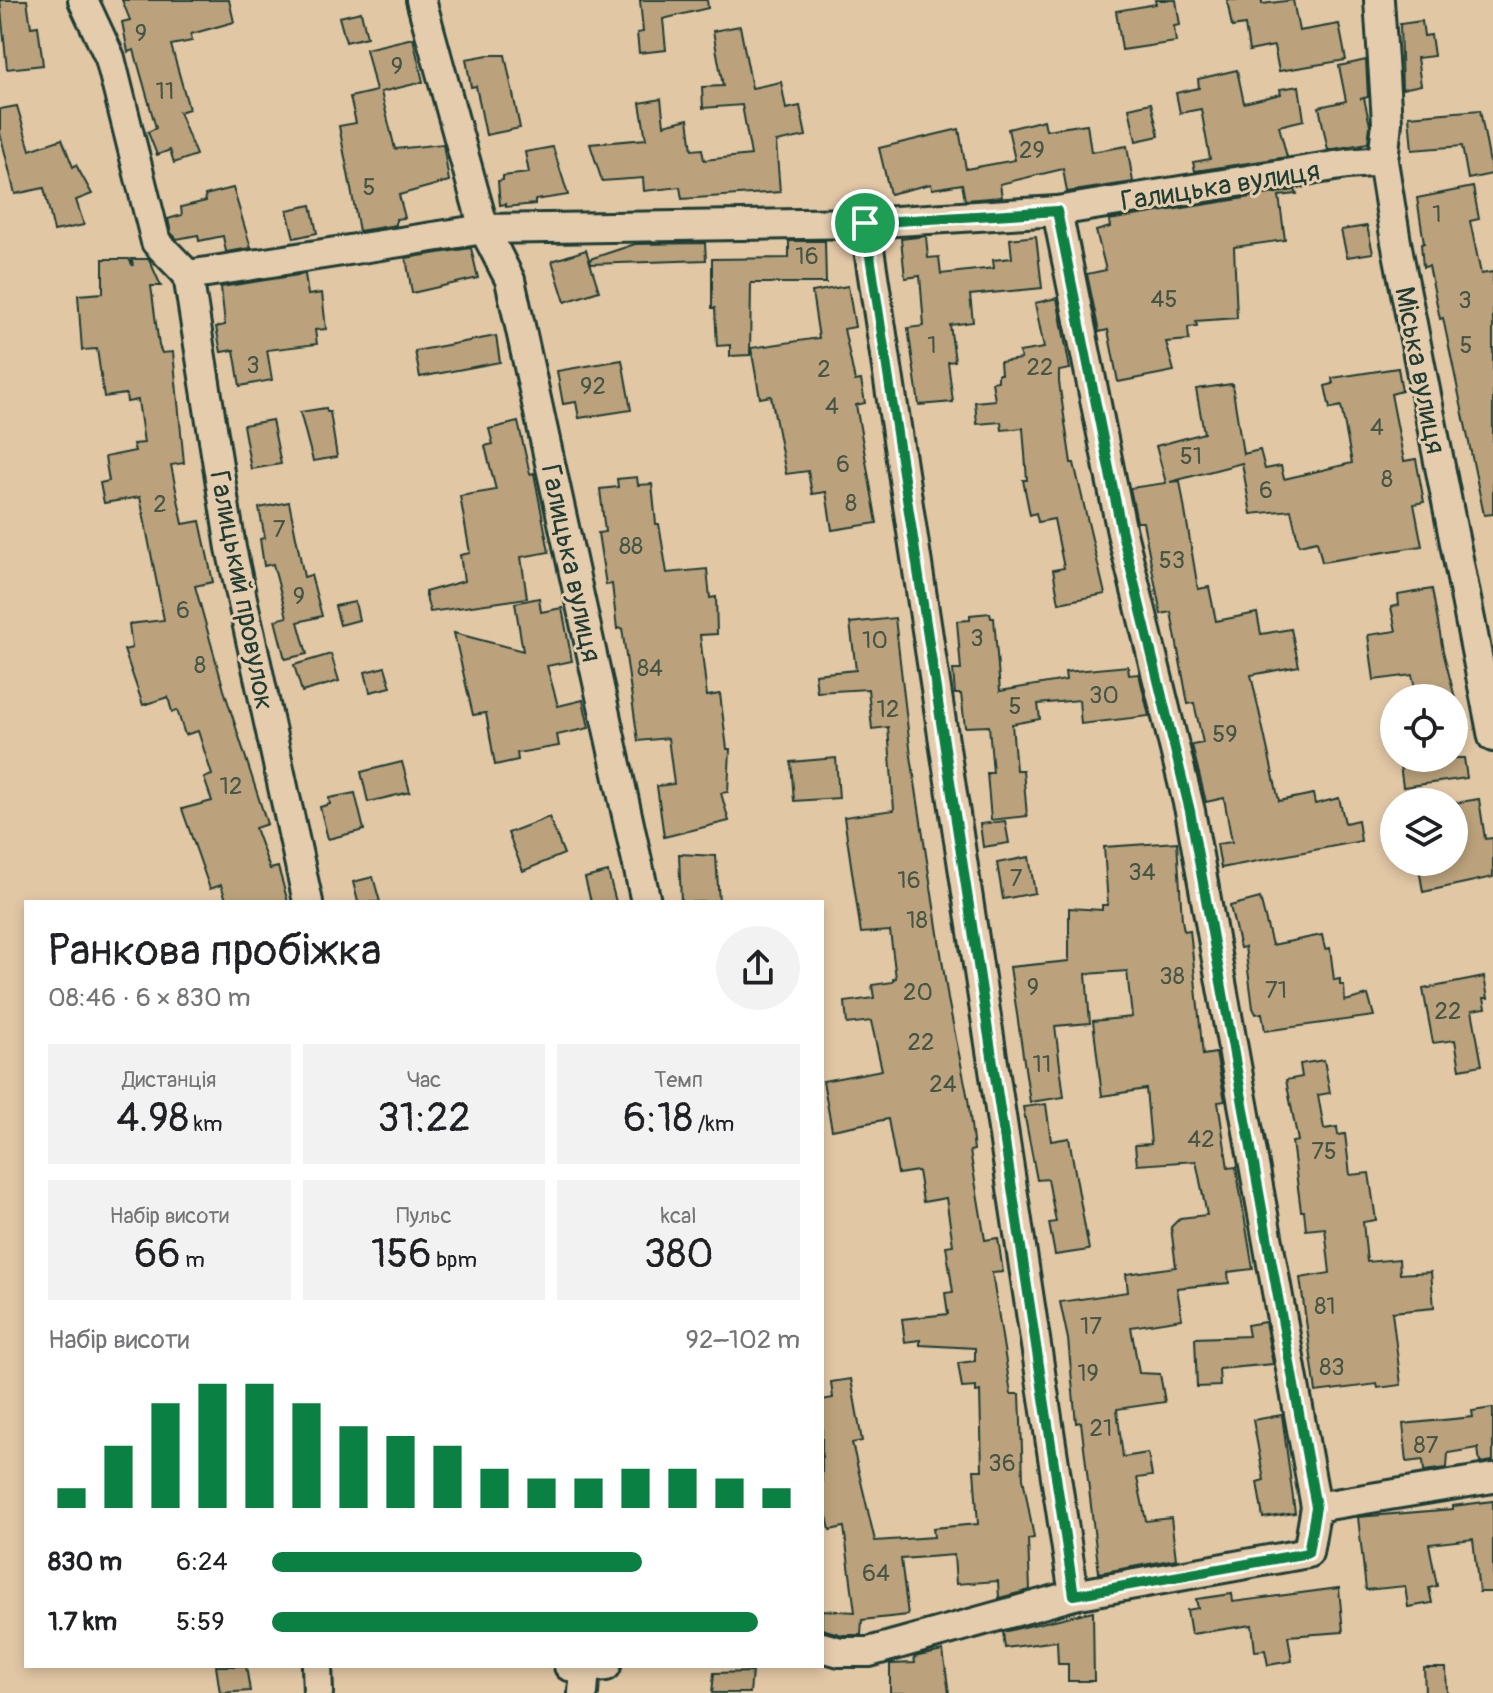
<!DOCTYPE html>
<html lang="uk">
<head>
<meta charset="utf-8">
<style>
	body { margin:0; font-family:Pangolin,sans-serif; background:#f2f2f2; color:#202124; height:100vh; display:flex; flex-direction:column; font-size:30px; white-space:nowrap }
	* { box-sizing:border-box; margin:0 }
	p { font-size:26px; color:#757577 }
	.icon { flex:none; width:44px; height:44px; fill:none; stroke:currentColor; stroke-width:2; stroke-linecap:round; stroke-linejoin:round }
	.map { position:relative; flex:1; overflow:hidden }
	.drawer { position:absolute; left:24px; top:900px; width:800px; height:768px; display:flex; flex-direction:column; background:#fff; border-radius:0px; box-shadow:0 4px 12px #0003 }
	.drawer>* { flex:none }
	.tools { position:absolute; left:1380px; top:684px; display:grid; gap:16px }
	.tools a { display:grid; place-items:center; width:88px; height:88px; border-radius:50%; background:#fff; box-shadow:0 4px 12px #0003; font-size:40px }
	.pin { position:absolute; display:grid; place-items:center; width:68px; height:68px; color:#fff; margin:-34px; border:4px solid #fff; border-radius:50%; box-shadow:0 2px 8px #0007 }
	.round { display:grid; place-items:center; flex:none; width:84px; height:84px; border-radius:42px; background:#f2f2f2 }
	.summary { display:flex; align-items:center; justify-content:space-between; height:136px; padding:0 24px }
	h1 { font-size:44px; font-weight:600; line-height:60px }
	.metrics { display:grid; grid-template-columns:repeat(3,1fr); gap:12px; height:136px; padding:8px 24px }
	.metrics div { display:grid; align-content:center; border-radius:0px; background:#f2f2f2; text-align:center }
	.metrics b { font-size:40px; font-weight:600 }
	.metrics small { font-size:22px; font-weight:400 }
	.metrics p { font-size:22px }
	.chart { height:224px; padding:16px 24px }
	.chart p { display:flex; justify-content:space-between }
	.chart svg { width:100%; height:144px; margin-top:8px; stroke:#0b8043; stroke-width:6 }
	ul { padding:0 24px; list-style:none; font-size:26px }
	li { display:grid; grid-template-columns:128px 96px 1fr; align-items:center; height:60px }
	li i { height:20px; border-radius:10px; background:#0b8043 }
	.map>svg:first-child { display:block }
	.building { fill:#bba27b; stroke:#1f3d34; stroke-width:2 }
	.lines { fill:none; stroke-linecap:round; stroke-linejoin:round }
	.minor-casing { stroke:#1f3d34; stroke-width:34 }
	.minor { stroke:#e5ccad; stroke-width:28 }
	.route-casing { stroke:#fff; stroke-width:16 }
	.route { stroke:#0b8043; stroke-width:10 }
	.labels { text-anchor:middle; stroke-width:6; stroke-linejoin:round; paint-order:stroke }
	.number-label { font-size:24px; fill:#465646 }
	.street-label { font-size:28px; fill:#1f3d34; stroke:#e5ccad }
</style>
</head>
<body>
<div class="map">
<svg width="1493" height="1693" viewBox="0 0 1493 1693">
	<rect width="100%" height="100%" fill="#e2c7a5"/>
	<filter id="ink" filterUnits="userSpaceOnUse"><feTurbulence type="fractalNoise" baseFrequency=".0125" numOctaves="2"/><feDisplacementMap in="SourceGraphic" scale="16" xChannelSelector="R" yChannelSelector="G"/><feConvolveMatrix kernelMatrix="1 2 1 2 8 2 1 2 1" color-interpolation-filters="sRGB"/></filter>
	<g filter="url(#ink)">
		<g class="building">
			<polygon points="0,0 27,0 31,27 38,26 43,65 7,69"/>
			<polygon points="122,0 229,0 234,22 191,34 192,41 171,45 189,109 179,112 196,155 174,163 170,150 157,155 148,132 156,128 134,50 128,52 122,22 130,20"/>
			<polygon points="640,0 707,0 708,8 663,19 666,50 639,53 637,33 643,32"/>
			<polygon points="1155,0 1176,0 1180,25 1174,26 1176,42 1122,50 1116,11 1156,4"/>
			<polygon points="1227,0 1262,0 1262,4 1293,0 1299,31 1339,24 1346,60 1279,71 1274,46 1249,51 1245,25 1232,27"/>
			<polygon points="361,12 367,37 346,42 339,17"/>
			<polygon points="1422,21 1424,36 1431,35 1434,56 1417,58 1421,85 1402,89 1400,24"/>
			<polygon points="740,26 752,88 781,82 786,109 800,106 806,136 776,142 780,192 682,199 680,187 644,191 643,178 602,181 590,144 646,139 640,103 661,99 664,125 688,119 692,150 702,149 704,160 751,155 742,105 703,108 702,87 723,86 713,31"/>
			<polygon points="413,38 423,82 381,92 395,149 443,144 449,181 399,195 405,218 396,219 396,225 359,231 339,126 356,123 350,97 376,91 366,49"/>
			<polygon points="488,55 505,55 520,128 486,135 476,86 471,87 466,59"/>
			<polygon points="1366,60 1368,97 1360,99 1364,98 1370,125 1368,143 1328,150 1319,107 1346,101 1339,66"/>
			<polygon points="1237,70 1244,103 1281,94 1280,89 1299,86 1304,120 1279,126 1287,157 1195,171 1193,162 1210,159 1201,109 1180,113 1176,93 1199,88 1198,79"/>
			<polygon points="1151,103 1159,136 1136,141 1129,108"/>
			<polygon points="17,106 30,150 62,139 73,167 76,165 92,194 76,200 84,225 54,231 44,188 15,194 0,133 0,109"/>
			<polygon points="1480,110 1492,174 1468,179 1462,146 1412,150 1409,116"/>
			<polygon points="1044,120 1046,130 1087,124 1091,152 1127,146 1133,182 1067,192 1063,169 1000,184 1002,197 965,200 962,184 932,189 931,184 890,194 879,148 959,129 966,169 1015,160 1008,129"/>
			<polygon points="553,147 568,195 535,200 535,204 506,207 506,204 500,205 498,181 503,180 503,176 529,173 525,152"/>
			<polygon points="1473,187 1479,219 1470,221 1481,274 1493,272 1493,514 1484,515 1443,318 1440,319 1429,266 1423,267 1421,244 1424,243 1417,198"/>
			<polygon points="233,188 251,248 226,252 223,236 199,241 198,235 177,239 171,233 168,219 182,215 181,207 206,201 205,195"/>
			<polygon points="1295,190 1297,194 1279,196 1285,240 1234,247 1237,318 1196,321 1197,326 1188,327 1189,340 1166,342 1174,371 1118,382 1108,330 1099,332 1087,274 1106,270 1096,231 1110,227 1109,220"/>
			<polygon points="311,205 317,233 294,238 287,210"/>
			<polygon points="1367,226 1373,253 1347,257 1341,230"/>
			<polygon points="926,236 928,258 939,257 941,274 994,268 993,260 1012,258 1010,239 1036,236 1042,288 970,295 973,322 950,325 955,361 948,362 953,402 919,405 908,328 924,326 920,276 905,278 901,239"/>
			<polygon points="789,241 825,241 826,283 751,283 750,355 730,356 730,345 717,346 715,308 712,308 712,259 789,258"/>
			<polygon points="705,243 706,260 591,264 590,259 635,244"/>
			<polygon points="471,248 478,278 412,293 406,258"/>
			<polygon points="586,250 599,291 565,302 552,261"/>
			<polygon points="103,259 129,259 133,266 132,259 149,259 161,286 151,286 159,346 162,353 173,352 184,463 171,465 183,524 200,521 213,582 195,586 224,690 267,824 255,828 270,869 278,867 288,902 227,902 221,885 210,889 182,809 212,801 204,778 212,775 198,731 185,735 177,710 172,712 168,697 143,705 124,650 132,648 129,624 164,620 140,497 104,503 100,483 109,481 105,457 135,451 133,444 144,443 138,400 127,402 126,394 104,397 97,349 82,350 78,295 103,293"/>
			<polygon points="305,274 308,295 322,293 326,329 315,330 317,344 267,350 272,380 240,386 234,350 221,352 216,327 225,325 221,287"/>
			<polygon points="848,286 855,327 844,329 855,381 861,380 865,403 856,405 877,523 832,530 826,492 812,494 808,471 786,474 771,396 760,398 751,348 819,338 812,292"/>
			<polygon points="1057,298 1070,369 1059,371 1059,382 1071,463 1074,463 1105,594 1059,603 1053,570 1064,568 1054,519 1038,522 1036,513 1030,515 1023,480 1027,480 1023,428 1002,430 1001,422 977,424 975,402 995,400 992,382 998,381 998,374 1001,374 1000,362 1021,359 1019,352 1044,348 1035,303"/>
			<polygon points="496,336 500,362 420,377 415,351"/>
			<polygon points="622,360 631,410 579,418 576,402 563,404 557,371"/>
			<polygon points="1398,368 1402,391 1391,394 1404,461 1416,459 1424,502 1414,504 1422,546 1322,562 1317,541 1299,545 1291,510 1251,514 1242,463 1170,482 1180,481 1198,589 1209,587 1216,621 1257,613 1261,634 1291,629 1299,666 1251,675 1279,801 1313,794 1315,804 1339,798 1345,823 1358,820 1361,841 1221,868 1217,844 1232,842 1224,798 1206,802 1192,745 1203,743 1194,703 1188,704 1171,612 1161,614 1143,522 1137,522 1130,488 1166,483 1156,446 1204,433 1196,389 1232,384 1243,454 1260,450 1265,469 1281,466 1284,479 1352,463 1341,406 1330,409 1325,386 1333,384 1332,378"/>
			<polygon points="326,408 327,412 330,412 337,457 313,461 300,412"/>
			<polygon points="272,420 281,464 251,469 243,425"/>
			<polygon points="518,422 530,474 534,473 549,552 521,557 527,598 430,612 425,592 464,581 460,555 470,553 460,496 496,490 485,446 493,444 489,429"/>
			<polygon points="637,477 638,485 652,484 656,524 659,524 667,573 707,569 710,598 716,597 717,634 700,635 707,696 720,694 727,749 730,749 728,792 721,793 729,821 664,837 657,786 674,784 668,738 638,741 622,628 617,629 612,584 606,585 598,533 605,532 600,489 618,487 617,479"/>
			<polygon points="289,502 304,577 311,575 322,616 298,622 307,654 285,659 275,620 287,617 273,564 264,566 260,539 265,538 259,508"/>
			<polygon points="1432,589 1443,651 1455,698 1417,698 1412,675 1374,680 1368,635 1396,631 1391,607 1399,605 1398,595"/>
			<polygon points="539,598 541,612 562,608 572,661 547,666 558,706 583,700 589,728 557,735 559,746 517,753 518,760 495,765 486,713 473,715 454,633 523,651 515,603"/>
			<polygon points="355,602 359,620 340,625 335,606"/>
			<polygon points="990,613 991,618 994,618 1000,691 1066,680 1065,672 1128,666 1129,675 1139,674 1149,716 1081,724 1079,700 1038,704 1040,719 1012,724 1016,770 1023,770 1027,816 991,820 987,773 993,773 989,726 965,727 961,694 955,694 953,670 961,670 957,621 970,620 970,615"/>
			<polygon points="895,618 911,756 948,999 968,1099 974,1150 970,1151 985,1240 998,1238 1003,1272 992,1273 1011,1394 1020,1394 1023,1478 1034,1538 1028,1539 1030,1590 999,1598 998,1581 956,1584 954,1555 901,1559 908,1615 862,1620 861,1635 842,1635 822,1629 822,1610 855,1612 844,1527 830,1530 822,1495 822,1400 833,1398 831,1382 851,1379 862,1441 852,1443 875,1541 934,1537 933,1528 978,1524 974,1470 982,1470 980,1391 976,1392 976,1387 962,1388 958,1363 975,1361 975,1348 920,1345 920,1340 905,1342 902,1319 948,1314 945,1293 953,1292 946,1246 953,1245 946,1198 923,1202 918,1171 898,1174 888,1119 832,1130 823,1081 882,1070 871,1021 847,1024 845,1002 874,998 872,985 893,982 893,979 896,978 890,931 861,933 844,817 894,810 888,727 872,729 868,689 817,692 815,674 856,670 850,623"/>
			<polygon points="331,654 339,681 302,692 294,665"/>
			<polygon points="385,667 391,687 370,692 365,672"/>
			<polygon points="836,758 839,798 794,801 791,762"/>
			<polygon points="1399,758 1464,758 1467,778 1403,787"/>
			<polygon points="402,762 410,792 368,802 361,772"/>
			<polygon points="355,793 364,830 328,839 320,807 330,804 329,798"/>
			<polygon points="1479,799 1485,839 1493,838 1493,877 1423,892 1418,862 1454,862 1454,803"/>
			<polygon points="549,817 564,854 523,871 508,833"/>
			<polygon points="1005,821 1009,843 983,847 980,824"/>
			<polygon points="1177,842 1182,920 1184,931 1190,930 1203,1055 1216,1053 1225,1101 1218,1102 1228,1168 1236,1167 1253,1269 1228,1272 1229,1283 1177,1288 1182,1319 1131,1327 1139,1373 1160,1374 1165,1402 1117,1409 1123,1457 1148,1453 1152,1476 1137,1478 1146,1521 1171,1518 1176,1559 1099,1573 1081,1422 1076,1423 1068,1339 1060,1302 1128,1292 1126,1274 1176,1267 1171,1227 1180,1218 1207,1215 1196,1161 1137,1165 1135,1145 1151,1144 1146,1089 1102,1096 1093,1021 1132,1017 1127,971 1086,974 1090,1023 1055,1026 1064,1097 1030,1102 1010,967 1069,961 1069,908 1102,910 1102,905 1108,905 1104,847"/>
			<polygon points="679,854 716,856 719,902 681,902"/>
			<polygon points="1029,857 1035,893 1003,899 997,863"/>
			<polygon points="608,872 616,902 591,902 585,878"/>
			<polygon points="373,877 380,902 358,902 353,882"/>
			<polygon points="1260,898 1272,945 1322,935 1325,949 1330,948 1334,980 1340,979 1340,985 1344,985 1345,1001 1368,995 1374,1016 1265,1031 1262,1013 1256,1014 1253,1008 1245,947 1240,948 1230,906"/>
			<polygon points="1484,977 1488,998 1484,998 1486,1008 1472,1010 1482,1065 1460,1069 1455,1040 1433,1043 1423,989"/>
			<polygon points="1324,1060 1330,1093 1318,1095 1324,1129 1337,1127 1338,1135 1345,1134 1350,1175 1369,1173 1376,1220 1363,1222 1367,1262 1399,1259 1400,1274 1431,1272 1434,1308 1392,1312 1401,1385 1378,1388 1377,1384 1316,1392 1300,1278 1330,1273 1325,1228 1306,1230 1304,1211 1301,1211 1292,1142 1298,1141 1286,1080 1302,1077 1300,1064"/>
			<polygon points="1046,1104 1051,1141 1069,1138 1089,1250 1055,1255 1049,1223 1056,1222 1048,1179 1037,1180 1023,1107"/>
			<polygon points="1265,1322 1273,1364 1219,1369 1220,1386 1197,1387 1195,1338 1249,1336 1247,1325"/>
			<polygon points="1493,1408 1493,1461 1480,1463 1478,1448 1448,1453 1447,1468 1424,1471 1423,1460 1407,1462 1403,1424 1473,1417 1472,1411"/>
			<polygon points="1282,1415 1295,1513 1263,1518 1257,1482 1264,1480 1253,1420"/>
			<polygon points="1493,1501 1493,1592 1479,1592 1473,1539 1429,1544 1437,1586 1429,1588 1432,1603 1408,1607 1405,1586 1366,1590 1358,1517 1453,1509 1453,1506"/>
			<polygon points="1339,1588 1343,1632 1288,1636 1292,1661 1268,1665 1265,1650 1255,1651 1252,1625 1191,1634 1187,1610 1198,1608 1196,1599 1232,1594 1233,1602"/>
			<polygon points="1093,1611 1094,1681 1068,1681 1068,1664 1058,1664 1057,1641 1005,1648 1003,1632"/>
			<polygon points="943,1651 949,1693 890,1693 890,1664 915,1663 914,1657"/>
			<polygon points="216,1666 246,1666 250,1691 220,1693"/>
			<polygon points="1424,1668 1446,1668 1447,1693 1425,1693"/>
			<polygon points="752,1672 750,1693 712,1693 714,1673"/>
		</g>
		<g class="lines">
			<g class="minor-casing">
				<g id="minor">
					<polyline points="83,0 110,58 156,242 188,275"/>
					<polyline points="421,0 484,229 510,280 646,902"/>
					<polyline points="1379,0 1387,122 1383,161 1396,242 1493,737"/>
					<polyline points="865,223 1074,1595"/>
					<polyline points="188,275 484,229 865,223 1057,211 1347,164 1383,161"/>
					<polyline points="188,275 231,548 308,902"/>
					<polyline points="1316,1507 1493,1478"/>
					<polyline points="822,1647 840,1652 869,1652 1074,1595 1308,1553 1316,1507 1190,811 1122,533 1057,211"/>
					<polyline points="317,1666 318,1693"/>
					<polyline points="569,1666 585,1668 606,1666"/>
					<polyline points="583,1693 585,1668"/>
				</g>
			</g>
			<use href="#minor" class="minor"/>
		</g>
	</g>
	<g class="lines" filter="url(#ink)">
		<g class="route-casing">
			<polygon id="route" points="1057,211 1122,533 1190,811 1316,1507 1308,1553 1074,1595 865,223"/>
		</g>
		<use href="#route" class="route"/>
	</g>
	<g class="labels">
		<g class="number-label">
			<text x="141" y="41">9</text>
			<text x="397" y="74">9</text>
			<text x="165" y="99">11</text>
			<text x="1032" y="158">29</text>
			<text x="369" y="195">5</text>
			<text x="1437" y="222">1</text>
			<text x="807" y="264">16</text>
			<text x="1164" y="307">45</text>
			<text x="1465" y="308">3</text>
			<text x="932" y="353">1</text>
			<text x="1466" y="353">5</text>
			<text x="253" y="373">3</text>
			<text x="1040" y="375">22</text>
			<text x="824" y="377">2</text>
			<text x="593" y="394">92</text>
			<text x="832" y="414">4</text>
			<text x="1377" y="435">4</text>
			<text x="1191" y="464">51</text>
			<text x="843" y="472">6</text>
			<text x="1387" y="487">8</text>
			<text x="1266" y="498">6</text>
			<text x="851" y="511">8</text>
			<text x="160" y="512">2</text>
			<text x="279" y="537">7</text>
			<text x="631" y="554">88</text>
			<text x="1172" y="568">53</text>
			<text x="299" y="604">9</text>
			<text x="183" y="618">6</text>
			<text x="977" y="646">3</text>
			<text x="875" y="648">10</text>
			<text x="200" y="673">8</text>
			<text x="650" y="676">84</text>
			<text x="1104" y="703">30</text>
			<text x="1015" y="714">5</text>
			<text x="888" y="717">12</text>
			<text x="1225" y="742">59</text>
			<text x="231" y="794">12</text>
			<text x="1142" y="880">34</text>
			<text x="1016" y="886">7</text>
			<text x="909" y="888">16</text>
			<text x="917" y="928">18</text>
			<text x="1172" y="984">38</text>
			<text x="1033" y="995">9</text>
			<text x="1276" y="998">71</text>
			<text x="918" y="1000">20</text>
			<text x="1448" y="1019">22</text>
			<text x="921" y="1050">22</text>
			<text x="1042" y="1072">11</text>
			<text x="943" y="1092">24</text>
			<text x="1201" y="1147">42</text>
			<text x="1324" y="1159">75</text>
			<text x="1325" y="1314">81</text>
			<text x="1091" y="1334">17</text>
			<text x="1332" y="1375">83</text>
			<text x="1088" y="1381">19</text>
			<text x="1101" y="1436">21</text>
			<text x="1426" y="1453">87</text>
			<text x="1002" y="1471">36</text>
			<text x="876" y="1581">64</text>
		</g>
		<g class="street-label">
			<text transform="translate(1220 185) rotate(-9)" y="10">Галицька вулиця</text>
			<text transform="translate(1421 370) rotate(79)" y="10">Міська вулиця</text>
			<text transform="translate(572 563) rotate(78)" y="10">Галицька вулиця</text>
			<text transform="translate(243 590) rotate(79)" y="10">Галицький провулок</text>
		</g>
	</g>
</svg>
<div class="tools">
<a><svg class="icon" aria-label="locate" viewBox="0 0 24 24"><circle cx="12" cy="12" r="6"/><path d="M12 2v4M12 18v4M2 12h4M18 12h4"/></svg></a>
<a><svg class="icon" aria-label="layers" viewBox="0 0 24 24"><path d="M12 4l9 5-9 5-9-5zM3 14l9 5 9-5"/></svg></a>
</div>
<div class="pin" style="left:865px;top:223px;background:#1e9e55"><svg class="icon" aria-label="arrive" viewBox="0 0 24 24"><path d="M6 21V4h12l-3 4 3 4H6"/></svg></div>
<section class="drawer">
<div class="summary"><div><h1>Ранкова пробіжка</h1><p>08:46 · 6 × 830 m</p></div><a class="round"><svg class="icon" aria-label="share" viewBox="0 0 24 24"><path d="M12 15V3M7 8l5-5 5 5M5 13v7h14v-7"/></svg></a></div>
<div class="metrics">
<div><p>Дистанція</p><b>4.98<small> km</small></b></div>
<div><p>Час</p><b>31:22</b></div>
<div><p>Темп</p><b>6:18<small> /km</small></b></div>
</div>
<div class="metrics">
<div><p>Набір висоти</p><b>66<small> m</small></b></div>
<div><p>Пульс</p><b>156<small> bpm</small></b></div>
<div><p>kcal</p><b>380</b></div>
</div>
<div class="chart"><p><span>Набір висоти</span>92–102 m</p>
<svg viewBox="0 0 160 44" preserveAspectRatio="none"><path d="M5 44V38M15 44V25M25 44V12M35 44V6M45 44V6M55 44V12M65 44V19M75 44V22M85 44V25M95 44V32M105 44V35M115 44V35M125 44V32M135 44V32M145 44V35M155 44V38"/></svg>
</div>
<ul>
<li><b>830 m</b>6:24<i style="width:70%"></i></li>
<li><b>1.7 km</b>5:59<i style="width:92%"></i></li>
</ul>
</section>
</div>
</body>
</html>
